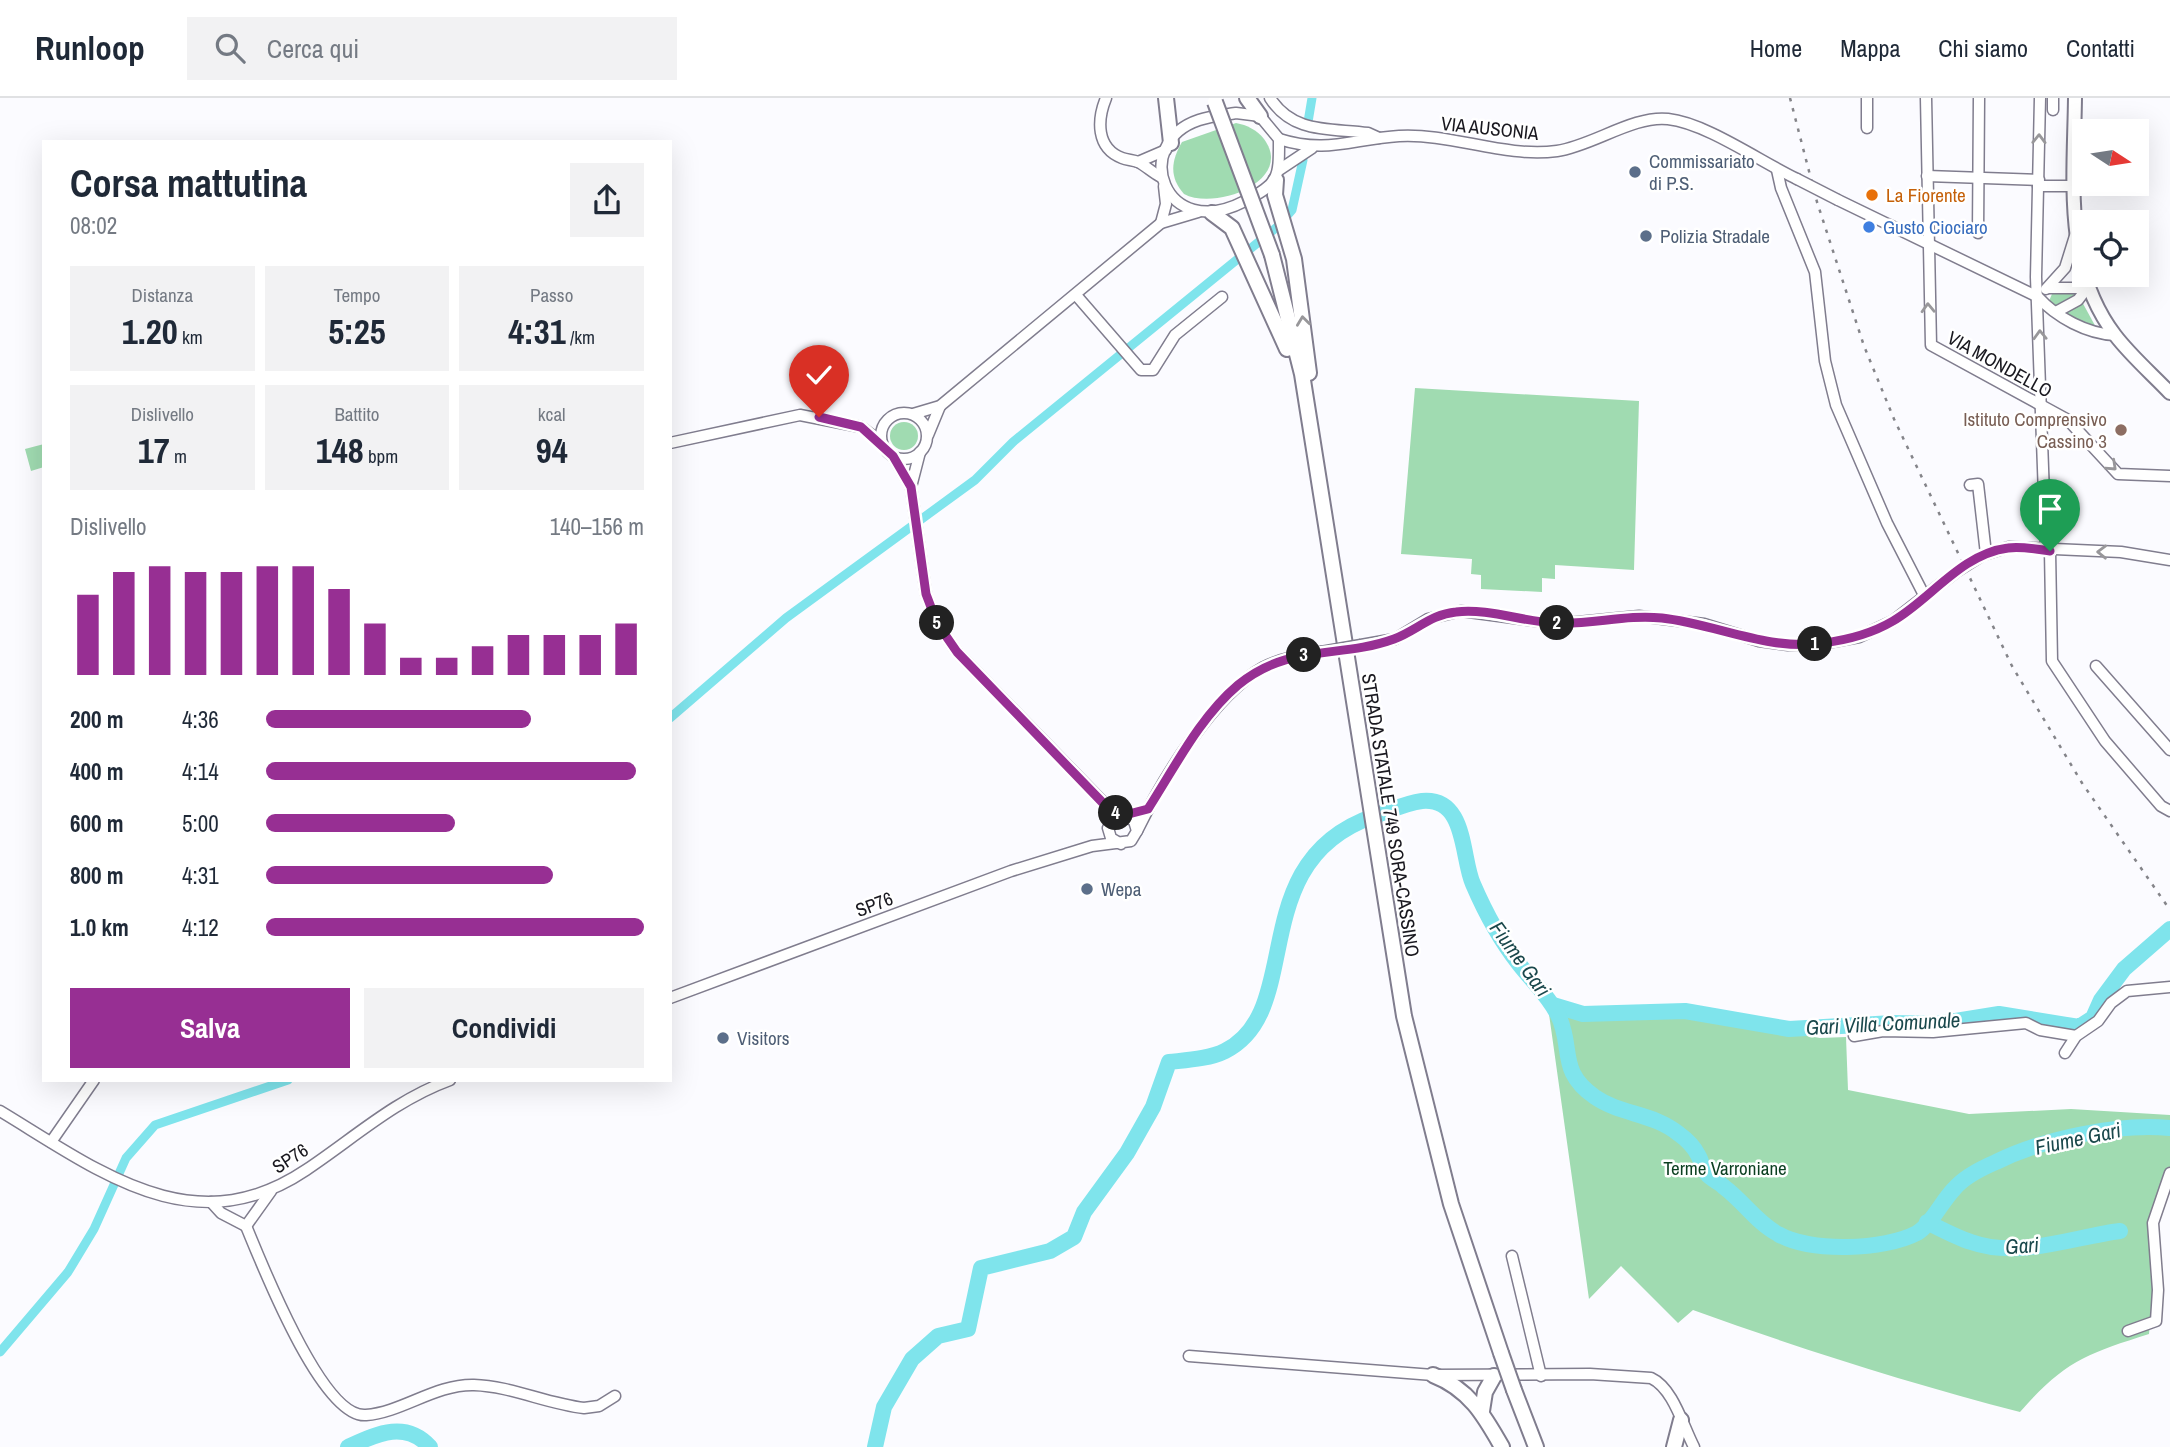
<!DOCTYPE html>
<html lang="it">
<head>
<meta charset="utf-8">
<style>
	body { margin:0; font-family:"Archivo Narrow",sans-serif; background:#f2f2f3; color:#1f2937; height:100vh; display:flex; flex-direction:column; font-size:26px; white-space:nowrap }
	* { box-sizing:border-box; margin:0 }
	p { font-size:23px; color:#747a83 }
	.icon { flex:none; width:38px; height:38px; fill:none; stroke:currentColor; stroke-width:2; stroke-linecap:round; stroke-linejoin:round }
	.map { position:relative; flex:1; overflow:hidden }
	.details { position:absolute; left:42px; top:42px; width:630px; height:942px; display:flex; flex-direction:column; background:#fff; border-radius:0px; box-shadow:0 7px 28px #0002 }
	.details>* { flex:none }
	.needle { width:46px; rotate:102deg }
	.fabs { position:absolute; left:2072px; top:21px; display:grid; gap:14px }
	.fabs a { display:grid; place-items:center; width:77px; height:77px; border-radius:0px; background:#fff; box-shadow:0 7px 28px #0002; font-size:35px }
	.pin { position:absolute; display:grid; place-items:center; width:60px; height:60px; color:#fff; margin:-72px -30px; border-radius:50% 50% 50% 0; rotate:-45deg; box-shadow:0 0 7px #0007 }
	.pin .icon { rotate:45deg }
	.km { position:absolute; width:35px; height:35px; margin:-18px; border-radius:50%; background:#222; color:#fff; font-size:19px; line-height:35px; text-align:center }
	.round { display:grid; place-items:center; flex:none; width:74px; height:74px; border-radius:0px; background:#f2f2f3 }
	.summary { display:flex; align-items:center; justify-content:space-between; height:119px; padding:0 28px }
	h1 { font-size:38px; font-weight:700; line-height:52px }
	.stats { display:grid; grid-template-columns:repeat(3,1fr); gap:10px; height:119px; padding:7px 28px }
	.stats div { display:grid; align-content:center; border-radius:0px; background:#f2f2f3; text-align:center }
	.stats b { font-size:35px; font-weight:700 }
	.stats small { font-size:19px; font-weight:400 }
	.stats p { font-size:19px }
	.chart { height:196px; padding:14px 28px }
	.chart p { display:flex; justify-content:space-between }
	.chart svg { width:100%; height:126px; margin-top:7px; stroke:#972f93; stroke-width:6 }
	.button { display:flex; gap:14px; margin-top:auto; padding:14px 28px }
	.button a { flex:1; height:80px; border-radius:0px; background:#972f93; color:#fff; font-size:28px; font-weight:700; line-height:80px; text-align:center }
	.button a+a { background:#f2f2f3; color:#1f2937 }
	ul { padding:0 28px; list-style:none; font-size:23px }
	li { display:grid; grid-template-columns:112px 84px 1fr; align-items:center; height:52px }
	li i { height:18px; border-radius:9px; background:#972f93 }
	header { display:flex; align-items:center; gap:42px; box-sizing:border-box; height:98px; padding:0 35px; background:#fff; border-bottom:2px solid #e0e1e3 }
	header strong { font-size:33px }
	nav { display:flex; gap:38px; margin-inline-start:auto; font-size:24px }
	.search { width:490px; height:63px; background:#f2f2f3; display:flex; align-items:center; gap:18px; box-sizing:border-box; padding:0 24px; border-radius:0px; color:#747a83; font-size:26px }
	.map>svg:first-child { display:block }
	.green { fill:#a0dbb1 }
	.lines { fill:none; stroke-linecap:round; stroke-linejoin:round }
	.canal { stroke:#7fe4ec; stroke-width:9 }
	.river { stroke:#7fe4ec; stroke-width:16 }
	.minor-casing { stroke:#807d8e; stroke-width:13 }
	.major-casing { stroke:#807d8e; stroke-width:16 }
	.highway-casing { stroke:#807d8e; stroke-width:18 }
	.minor { stroke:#fff; stroke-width:10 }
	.major { stroke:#fff; stroke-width:12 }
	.highway { stroke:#fff; stroke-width:14 }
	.rail { stroke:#848489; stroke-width:2.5; stroke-dasharray:3.5 7; stroke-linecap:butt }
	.minor-bridge-casing { stroke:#807d8e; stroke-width:13; stroke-linecap:butt }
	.highway-bridge-casing { stroke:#807d8e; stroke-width:18; stroke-linecap:butt }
	.minor-bridge { stroke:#fff; stroke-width:10 }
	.highway-bridge { stroke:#fff; stroke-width:14 }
	.oneway { stroke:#98979a }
	.route-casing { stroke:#fff; stroke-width:14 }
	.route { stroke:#972f93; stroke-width:9 }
	.service-dot { fill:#5c6f8a; stroke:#fff; stroke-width:2.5 }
	.food-dot { fill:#e8710a; stroke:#fff; stroke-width:2.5 }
	.shop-dot { fill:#3f7fe0; stroke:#fff; stroke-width:2.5 }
	.education-dot { fill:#8d6e63; stroke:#fff; stroke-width:2.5 }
	.labels { text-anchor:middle; stroke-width:5; stroke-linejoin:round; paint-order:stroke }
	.street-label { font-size:19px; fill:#19181f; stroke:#fff }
	.service-label { font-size:19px; fill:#4e5e75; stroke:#fff; text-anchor:start }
	.food-label { font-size:19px; fill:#c56008; stroke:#fff; text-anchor:start }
	.shop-label { font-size:19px; fill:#366cbe; stroke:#fff; text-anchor:start }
	.education-label { font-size:19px; fill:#785e54; stroke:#fff; text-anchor:end }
	.park-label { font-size:19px; fill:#0b3f21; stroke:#fff }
	.water-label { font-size:21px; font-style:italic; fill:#1a484c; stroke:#fff }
</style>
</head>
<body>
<header>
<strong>Runloop</strong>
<div class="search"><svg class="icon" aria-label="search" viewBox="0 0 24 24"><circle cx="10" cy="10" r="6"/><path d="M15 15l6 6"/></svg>Cerca qui</div>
<nav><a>Home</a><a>Mappa</a><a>Chi siamo</a><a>Contatti</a></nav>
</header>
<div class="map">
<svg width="2170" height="1349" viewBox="0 0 2170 1349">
	<rect width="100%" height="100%" fill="#fbfbff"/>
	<g class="green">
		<path d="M1236 25C1247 27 1257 32 1264 41 1295 83 1215 113 1184 96 1169 79 1171 63 1182 44Z"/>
		<polygon points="2076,192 2073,199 2058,209 2049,203 2052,196"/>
		<polygon points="2081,202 2098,233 2065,217"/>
		<polygon points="1415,290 1639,303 1634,472 1555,467 1555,481 1542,480 1542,494 1481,491 1481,477 1471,476 1472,461 1401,456"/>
		<circle cx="904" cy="338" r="14"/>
		<polygon points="44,346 44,369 31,373 25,351"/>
		<path d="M1548 909 1612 920 1685 917 1820 940 1846 939 1848 992 1969 1016 2071 1011 2170 1017V1083L2161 1098 2149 1236C2086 1256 2065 1263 2020 1314 1908 1285 1801 1251 1693 1212L1678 1225 1621 1168 1589 1201Z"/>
	</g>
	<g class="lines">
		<g class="canal">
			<polyline points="1308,24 1312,0"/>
			<polyline points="670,620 786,520 975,382 1013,344 1277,129 1292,112 1303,62"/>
			<polyline points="0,1254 68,1174 94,1131 126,1060 155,1027 288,982"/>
		</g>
		<g class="river">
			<polyline points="1553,907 1583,916 1685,913 1789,931 1893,925 1937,926 1999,916 2079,929 2093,920 2101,902 2124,871 2170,831"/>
			<path d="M1927 1124C1941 1131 1956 1139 1971 1144 2019 1161 2073 1139 2120 1133"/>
			<path d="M348 1349C377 1336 405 1322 430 1349"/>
			<path d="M875 1349 884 1309 912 1261 938 1238 968 1231 981 1170 1050 1153 1074 1139 1084 1114 1127 1055 1153 1009 1169 964C1187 962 1209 961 1225 953 1307 912 1242 764 1374 718 1389 713 1406 705 1422 703 1467 699 1461 759 1473 786 1485 814 1500 842 1519 866 1533 884 1548 897 1558 917 1574 949 1557 973 1595 999 1621 1017 1654 1015 1679 1036 1686 1041 1694 1049 1698 1057 1702 1063 1702 1071 1707 1076 1711 1081 1719 1084 1724 1089 1743 1103 1757 1125 1778 1136 1810 1155 1885 1152 1917 1135 1931 1127 1942 1103 1954 1091 1963 1080 1982 1070 1996 1064 2043 1041 2117 1025 2170 1030"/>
		</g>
		<g class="minor-casing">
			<g id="minor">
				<path d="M1106 0C1097 22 1096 50 1122 60 1127 62 1133 62 1138 64 1146 68 1153 75 1161 79"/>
				<path d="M1270 0C1293 36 1330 30 1368 35L1379 40"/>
				<polyline points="1867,0 1867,30"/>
				<polyline points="1926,0 1931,247 2068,322 2118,376 2170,378"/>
				<polyline points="2040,0 2036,179 2046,452"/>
				<polyline points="2053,0 2053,12"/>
				<path d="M1236 15 1260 18 1279 41C1279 79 1280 85 1245 103 1163 146 1130 45 1199 22 1211 18 1224 17 1236 15Z"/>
				<path d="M1279 41C1326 56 1352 41 1399 38 1452 35 1503 60 1557 53 1592 48 1634 17 1668 21 1706 25 1761 64 1797 81"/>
				<polyline points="1138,64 1166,52"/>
				<polyline points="1279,72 1312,50"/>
				<polyline points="1777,72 1781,90 1815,174 1825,263 1836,307 1887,425 1925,499"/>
				<polyline points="1927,78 2039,82"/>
				<polyline points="2038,88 2074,88"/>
				<path d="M1838 102 2038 199C2056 219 2087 236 2115 237"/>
				<polyline points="1161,125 1166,106 1164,88"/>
				<polyline points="1978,135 1979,0"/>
				<polyline points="2048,190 2087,190 2078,202 2056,214"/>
				<polyline points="2046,191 2065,170 2075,138"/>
				<polyline points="1076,197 1141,272 1153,272 1175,237 1222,199"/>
				<circle cx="904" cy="338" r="23"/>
				<polyline points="913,316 940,308 1161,125 1198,114"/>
				<polyline points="928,337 940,308"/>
				<polyline points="670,345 800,317 861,329 882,345"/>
				<polyline points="920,354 911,389 926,496 937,525 957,554 1102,703 1121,718"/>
				<polyline points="893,358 911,389"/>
				<polyline points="1970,387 1978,386 1986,456"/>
				<polyline points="2050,453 2052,563 2105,643 2161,708 2170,713"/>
				<polyline points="1983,457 2009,449 2121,454 2170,462"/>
				<polyline points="1361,547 1395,541 1428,521 1461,513 1558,526 1639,518 1704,526 1759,543 1788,547 1821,546 1859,539 1893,523 1956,474"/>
				<polyline points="2096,568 2170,652"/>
				<path d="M1137 733C1162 682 1213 597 1264 569 1282 560 1302 557 1321 554"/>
				<polyline points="670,900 1011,773 1092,748 1131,743 1137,733 1134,723 1125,718 1114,720 1108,730 1111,740 1121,746"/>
				<polyline points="1854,938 1883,933 1933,934 2026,925 2040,932 2076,938"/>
				<polyline points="2065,955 2076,938 2098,923 2111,905 2127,893 2170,889"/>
				<path d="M0 1013C98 1072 193 1148 306 1072 354 1040 395 1002 450 982"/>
				<polyline points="51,1044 94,982"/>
				<polyline points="211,1104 221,1115 246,1128 271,1093"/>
				<path d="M246 1128C261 1164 322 1321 366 1317 403 1314 435 1286 474 1287 511 1288 547 1306 584 1310L599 1308 615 1298"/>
				<polyline points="1512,1158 1541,1278"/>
				<polyline points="2128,1233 2156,1223 2158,1192 2153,1125 2170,1075"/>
				<path d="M1189 1258 1433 1277 1590 1276 1651 1280C1673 1290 1683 1328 1694 1349"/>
			</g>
		</g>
		<g class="major-casing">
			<path id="major" d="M2075 0C2074 81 2063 169 2115 237 2131 258 2152 276 2170 295"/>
		</g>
		<g class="highway-casing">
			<g id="highway">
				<polyline points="1166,0 1171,45"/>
				<polyline points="1247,0 1260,18"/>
				<polyline points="1276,82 1275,97 1294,161 1309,275"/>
				<polyline points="1212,115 1232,130 1287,251"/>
				<polyline points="1272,157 1302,276 1404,918 1451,1106 1501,1255"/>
				<path d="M1433 1277C1469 1291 1484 1317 1502 1349"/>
				<polyline points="1514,1292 1536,1349"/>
				<polyline points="1482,1313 1485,1294 1494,1278"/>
				<polyline points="1674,1349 1681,1322"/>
			</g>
		</g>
		<use href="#minor" class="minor"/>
		<use href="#major" class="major"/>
		<use href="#highway" class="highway"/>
		<polyline class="rail" points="1790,0 1817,104 1864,248 1894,321 2012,568 2082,685 2170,812"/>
		<g class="minor-bridge-casing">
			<g id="minor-bridge">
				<polyline points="1797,81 1838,102"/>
				<polyline points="1956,474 1983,457"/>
				<polyline points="1321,554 1361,547"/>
			</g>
		</g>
		<g class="highway-bridge-casing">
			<g id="highway-bridge">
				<polyline points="1215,4 1272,157"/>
				<polyline points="1501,1255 1514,1292"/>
			</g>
		</g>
		<use href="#minor-bridge" class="minor-bridge"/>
		<use href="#highway-bridge" class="highway-bridge"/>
	</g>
	<defs><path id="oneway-chevron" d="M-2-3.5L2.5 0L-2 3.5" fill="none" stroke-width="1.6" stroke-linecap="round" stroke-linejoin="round" transform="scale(1.75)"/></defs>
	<g class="oneway">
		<use href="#oneway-chevron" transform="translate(2039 41) rotate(-89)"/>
		<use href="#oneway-chevron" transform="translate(1928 210) rotate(-92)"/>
		<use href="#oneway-chevron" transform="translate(1303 223) rotate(-97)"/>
		<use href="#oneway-chevron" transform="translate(2040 237) rotate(-92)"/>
		<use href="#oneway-chevron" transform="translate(2112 368) rotate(43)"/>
		<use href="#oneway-chevron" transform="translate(2102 454) rotate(-179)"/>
	</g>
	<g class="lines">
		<g class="route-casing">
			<path id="route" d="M819 319 861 329 893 358 911 389 926 496 937 525 957 554 1102 704 1121 718 1148 711C1175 669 1200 619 1238 587 1289 545 1339 561 1394 541 1416 533 1431 516 1456 514 1488 510 1524 524 1556 525 1591 527 1626 516 1662 520 1716 526 1767 553 1823 545 1847 542 1871 536 1893 523 1931 501 1961 456 2008 450 2021 448 2036 451 2050 453"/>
		</g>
		<use href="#route" class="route"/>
	</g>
	<g class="service-dot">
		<circle cx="1635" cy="74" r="7"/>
		<circle cx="1646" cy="138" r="7"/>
		<circle cx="1087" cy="791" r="7"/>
		<circle cx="723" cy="940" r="7"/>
	</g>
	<circle class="food-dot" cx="1872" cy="97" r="7"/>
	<circle class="shop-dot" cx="1869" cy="129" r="7"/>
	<circle class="education-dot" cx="2121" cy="332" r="7"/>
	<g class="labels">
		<g class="street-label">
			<text transform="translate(1490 30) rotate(6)" y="7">VIA AUSONIA</text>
			<text transform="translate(2000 266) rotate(29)" y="7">VIA MONDELLO</text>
			<text transform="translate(1391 717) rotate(81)" y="7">STRADA STATALE 749 SORA-CASSINO</text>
			<text transform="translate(874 806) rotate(-21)" y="7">SP76</text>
			<text transform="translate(290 1060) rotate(-33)" y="7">SP76</text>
		</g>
		<g class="service-label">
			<text x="1649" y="70">Commissariato<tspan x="1649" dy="22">di P.S.</tspan></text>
			<text x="1660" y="145">Polizia Stradale</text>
			<text x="1101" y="798">Wepa</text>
			<text x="737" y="947">Visitors</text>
		</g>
		<g class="food-label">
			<text x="1886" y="104">La Fiorente</text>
		</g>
		<g class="shop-label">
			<text x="1883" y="136">Gusto Ciociaro</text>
		</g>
		<g class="education-label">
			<text x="2107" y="328">Istituto Comprensivo<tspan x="2107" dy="22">Cassino 3</tspan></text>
		</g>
		<g class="park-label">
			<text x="1725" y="1077">Terme Varroniane</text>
		</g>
		<g class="water-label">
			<text transform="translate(1520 861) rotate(54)" y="7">Fiume Gari</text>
			<text transform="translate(1883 926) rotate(-3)" y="7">Gari Villa Comunale</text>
			<text transform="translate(2078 1041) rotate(-12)" y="7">Fiume Gari</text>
			<text transform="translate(2022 1148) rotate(-4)" y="7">Gari</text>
		</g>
	</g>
</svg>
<div class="fabs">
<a><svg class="needle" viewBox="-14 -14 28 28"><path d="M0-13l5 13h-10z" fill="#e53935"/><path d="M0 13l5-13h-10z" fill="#747a83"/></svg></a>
<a><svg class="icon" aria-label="locate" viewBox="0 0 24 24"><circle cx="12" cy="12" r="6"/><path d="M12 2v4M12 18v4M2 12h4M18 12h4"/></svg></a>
</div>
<div class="pin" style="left:2050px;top:453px;background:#1e9e55"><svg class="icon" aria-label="arrive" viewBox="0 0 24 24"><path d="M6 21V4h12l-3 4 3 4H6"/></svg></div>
<div class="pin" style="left:819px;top:319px;background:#d93025"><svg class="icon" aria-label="check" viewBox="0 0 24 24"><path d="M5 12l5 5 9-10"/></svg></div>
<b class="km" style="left:1815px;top:546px">1</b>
<b class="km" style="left:1557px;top:525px">2</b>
<b class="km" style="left:1304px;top:557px">3</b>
<b class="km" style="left:1116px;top:715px">4</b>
<b class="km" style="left:937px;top:525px">5</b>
<section class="details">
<div class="summary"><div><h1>Corsa mattutina</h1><p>08:02</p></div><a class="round"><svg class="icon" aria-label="share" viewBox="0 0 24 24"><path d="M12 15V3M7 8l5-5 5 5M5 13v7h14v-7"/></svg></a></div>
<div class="stats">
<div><p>Distanza</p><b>1.20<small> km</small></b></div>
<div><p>Tempo</p><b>5:25</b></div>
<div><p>Passo</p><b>4:31<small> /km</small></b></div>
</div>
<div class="stats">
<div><p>Dislivello</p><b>17<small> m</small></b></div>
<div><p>Battito</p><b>148<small> bpm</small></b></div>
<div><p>kcal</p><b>94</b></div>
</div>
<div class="chart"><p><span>Dislivello</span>140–156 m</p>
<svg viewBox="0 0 160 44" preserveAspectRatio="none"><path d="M5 44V16M15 44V8M25 44V6M35 44V8M45 44V8M55 44V6M65 44V6M75 44V14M85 44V26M95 44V38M105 44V38M115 44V34M125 44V30M135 44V30M145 44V30M155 44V26"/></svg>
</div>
<ul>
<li><b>200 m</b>4:36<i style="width:70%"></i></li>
<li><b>400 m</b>4:14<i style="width:98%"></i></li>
<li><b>600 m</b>5:00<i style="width:50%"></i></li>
<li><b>800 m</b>4:31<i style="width:76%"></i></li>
<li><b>1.0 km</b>4:12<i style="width:100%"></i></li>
</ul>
<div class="button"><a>Salva</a><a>Condividi</a></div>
</section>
</div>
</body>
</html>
